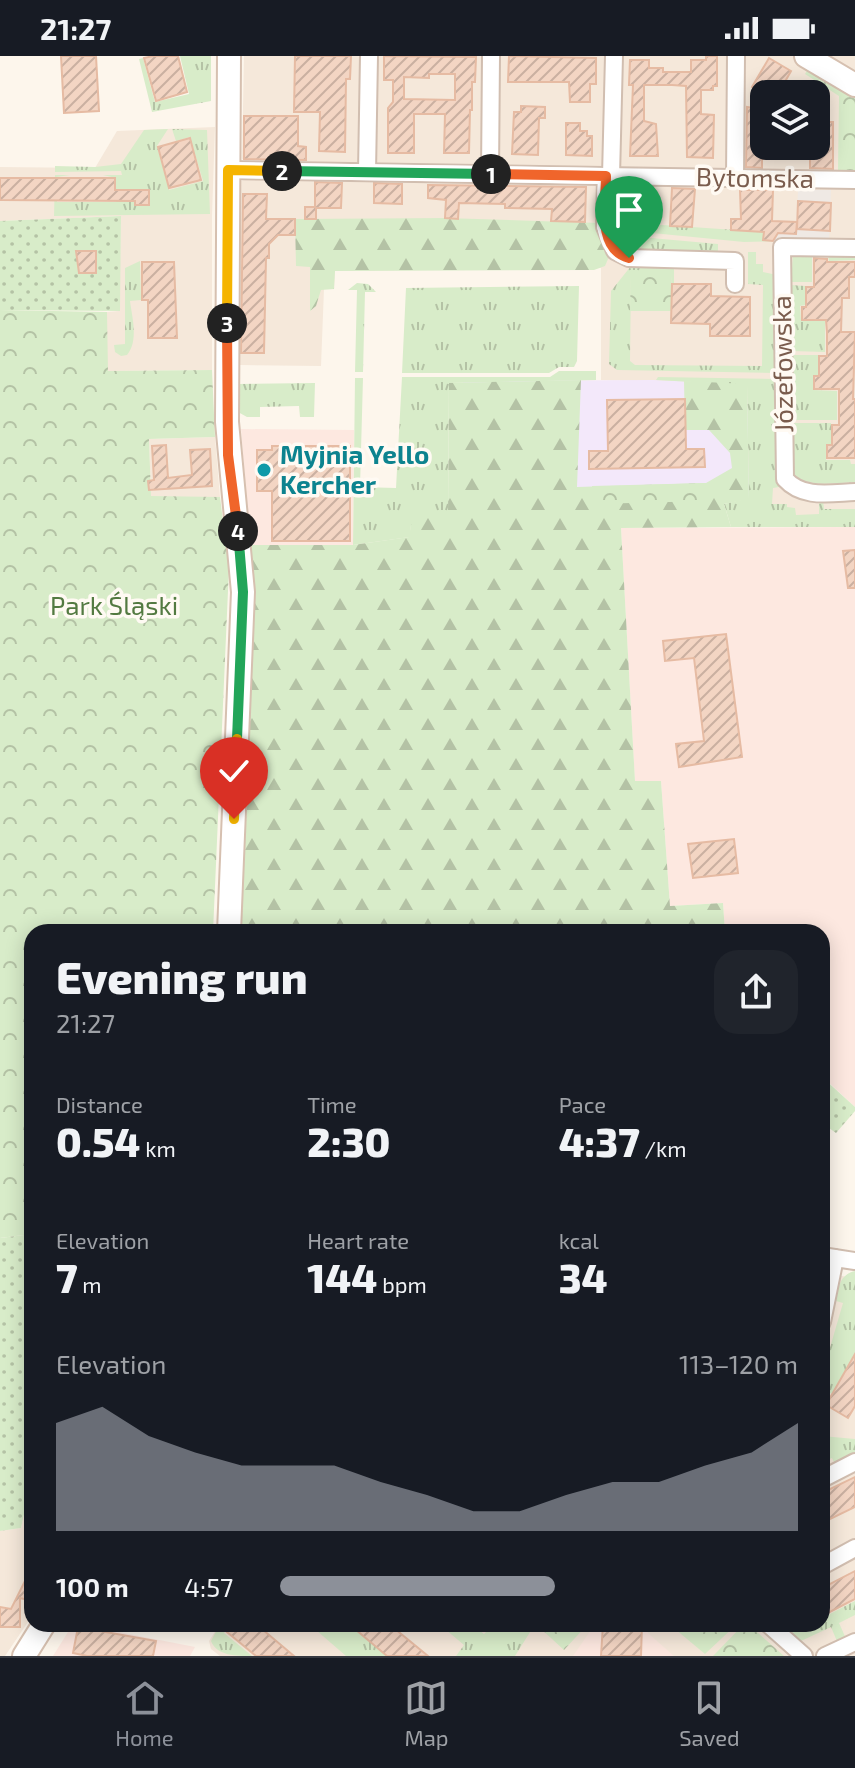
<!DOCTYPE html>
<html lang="en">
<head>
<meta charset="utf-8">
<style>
	body { margin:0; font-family:"Exo 2",sans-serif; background:#20242c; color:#f1f3f6; height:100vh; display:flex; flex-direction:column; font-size:30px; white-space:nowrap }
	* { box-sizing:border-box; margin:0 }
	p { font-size:26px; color:#9ea1a6 }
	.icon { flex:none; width:44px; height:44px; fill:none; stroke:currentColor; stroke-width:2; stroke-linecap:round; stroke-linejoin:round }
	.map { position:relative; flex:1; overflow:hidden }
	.sheet { position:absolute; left:24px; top:868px; width:806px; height:708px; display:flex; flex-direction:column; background:#171b24; border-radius:24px; box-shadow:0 4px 20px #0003 }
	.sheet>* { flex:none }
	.fabs { position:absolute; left:750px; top:24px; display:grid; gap:16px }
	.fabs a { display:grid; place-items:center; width:80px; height:80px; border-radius:16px; background:#171b24; box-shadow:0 4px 20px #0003; font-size:40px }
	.pin { position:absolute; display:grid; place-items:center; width:68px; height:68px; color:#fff; margin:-82px -34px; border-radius:50% 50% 50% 0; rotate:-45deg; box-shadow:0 0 8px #0007 }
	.pin .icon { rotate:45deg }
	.km { position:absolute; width:40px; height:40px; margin:-20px; border-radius:50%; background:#222; color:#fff; font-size:22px; line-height:40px; text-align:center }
	.round { display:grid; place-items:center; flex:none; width:84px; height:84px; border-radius:24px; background:#20242c }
	.overview { display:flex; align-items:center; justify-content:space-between; height:136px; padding:0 32px }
	h1 { font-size:44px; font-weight:800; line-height:60px }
	.stats { display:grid; grid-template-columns:repeat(3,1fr); gap:12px; height:136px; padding:8px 32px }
	.stats div { display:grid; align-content:center }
	.stats b { font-size:40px; font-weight:800 }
	.stats small { font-size:22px; font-weight:400 }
	.stats p { font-size:22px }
	.chart { height:224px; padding:16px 32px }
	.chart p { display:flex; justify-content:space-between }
	.chart svg { width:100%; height:144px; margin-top:8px; fill:#8c9099; opacity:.7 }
	ul { padding:0 32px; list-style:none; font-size:26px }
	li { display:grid; grid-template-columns:128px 96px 1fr; align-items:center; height:60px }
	li i { height:20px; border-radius:10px; background:#8c9099 }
	.status { display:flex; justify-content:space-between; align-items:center; height:56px; padding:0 40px; background:#171b24; direction:ltr }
	.status svg { height:22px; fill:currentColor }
	.tabs { display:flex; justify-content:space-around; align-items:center; height:112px; border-top:2px solid #363941; background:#171b24; font-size:22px; color:#9ea1a6 }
	.tabs a { display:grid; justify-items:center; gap:4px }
	.tabs .active { color:#8c9099 }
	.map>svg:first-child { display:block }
	.residential { fill:#f5e8da; fill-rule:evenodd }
	.commercial { fill:#fde8e0 }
	.industrial { fill:#efe9e4 }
	.education { fill:#f3e8fa }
	.grass { fill:url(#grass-tufts) }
	.forest { fill:url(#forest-firs) }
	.park { fill:url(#park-crowns) }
	.garden { fill:url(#garden-dots) }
	.building { fill:url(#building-hatch); stroke:#e6bba3; stroke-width:2; fill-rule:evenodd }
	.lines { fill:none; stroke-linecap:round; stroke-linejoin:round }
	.street-casing { stroke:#d1beb0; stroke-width:20 }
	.secondary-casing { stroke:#d6c0b0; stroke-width:26 }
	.street { stroke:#fff; stroke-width:16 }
	.secondary { stroke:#fff; stroke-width:22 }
	.split-1-casing { stroke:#fff; stroke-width:16 }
	.split-2-casing { stroke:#fff; stroke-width:16 }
	.split-3-casing { stroke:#fff; stroke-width:16 }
	.split-4-casing { stroke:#fff; stroke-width:16 }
	.split-5-casing { stroke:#fff; stroke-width:16 }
	.split-6-casing { stroke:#fff; stroke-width:16 }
	.split-1 { stroke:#f0652b; stroke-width:10 }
	.split-2 { stroke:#22a559; stroke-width:10 }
	.split-3 { stroke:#f5b400; stroke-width:10 }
	.split-4 { stroke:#f0652b; stroke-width:10 }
	.split-5 { stroke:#22a559; stroke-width:10 }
	.split-6 { stroke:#f5b400; stroke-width:10 }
	.culture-dot { fill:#0f9aa8; stroke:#fffaf3; stroke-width:3 }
	.labels { text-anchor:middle; stroke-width:7; stroke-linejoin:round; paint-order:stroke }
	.street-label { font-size:26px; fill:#7a5c4d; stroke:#fffaf3 }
	.culture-label { font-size:26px; font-weight:bold; fill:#0d838f; stroke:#fffaf3; text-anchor:start }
	.park-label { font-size:26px; fill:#537a41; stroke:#fffaf3 }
</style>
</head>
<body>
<div class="status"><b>21:27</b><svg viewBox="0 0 49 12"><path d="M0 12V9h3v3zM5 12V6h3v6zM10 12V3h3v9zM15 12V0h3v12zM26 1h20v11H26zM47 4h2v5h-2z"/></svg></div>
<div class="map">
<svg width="855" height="1600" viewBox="0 0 855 1600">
	<defs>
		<pattern id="grass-tufts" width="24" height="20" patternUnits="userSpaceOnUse" patternTransform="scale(2)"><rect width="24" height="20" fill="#d8ecc9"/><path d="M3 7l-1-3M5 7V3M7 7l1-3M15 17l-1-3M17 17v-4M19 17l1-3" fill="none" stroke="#b4c2a5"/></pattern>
		<pattern id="forest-firs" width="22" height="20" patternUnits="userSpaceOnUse" patternTransform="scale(2)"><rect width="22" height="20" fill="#d8ecc9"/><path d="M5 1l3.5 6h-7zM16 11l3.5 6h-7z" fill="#b4c2a5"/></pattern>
		<pattern id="park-crowns" width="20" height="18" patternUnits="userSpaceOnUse" patternTransform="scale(2)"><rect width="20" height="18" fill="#d8ecc9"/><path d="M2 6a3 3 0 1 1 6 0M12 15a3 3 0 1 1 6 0" fill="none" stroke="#b4c2a5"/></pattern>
		<pattern id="garden-dots" width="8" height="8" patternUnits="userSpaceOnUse" patternTransform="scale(2)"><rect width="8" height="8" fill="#d8ecc9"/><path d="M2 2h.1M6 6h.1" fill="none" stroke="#b4c2a5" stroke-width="1.8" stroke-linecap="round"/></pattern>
		<pattern id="building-hatch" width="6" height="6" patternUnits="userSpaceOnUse" patternTransform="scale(2)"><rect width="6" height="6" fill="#f3d5c3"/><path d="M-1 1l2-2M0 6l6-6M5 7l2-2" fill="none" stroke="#cab0a1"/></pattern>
	</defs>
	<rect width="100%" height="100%" fill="#fdf6ec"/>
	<g class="residential">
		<path d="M244 0H855V471H749L747 328 601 324V212L335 215 334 233H324L321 310 240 309 241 125 249 122 248 107 242 103ZM764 38H816V90H764Z"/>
		<polygon points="215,71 212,160 212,314 107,315 107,256 119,255 121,160 0,165 0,111 95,112 117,75"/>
		<polygon points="215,381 220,441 151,441 149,383"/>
		<polygon points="822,1217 855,1222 855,1600 220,1600 211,1593 209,1585 220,1568 822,1568"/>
		<polygon points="32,1425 32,1560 5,1600 0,1600 0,1475 21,1472"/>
	</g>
	<g class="commercial">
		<polygon points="241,373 354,374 353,489 250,489"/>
		<polygon points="855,471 855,1051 822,1020 822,876 725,876 723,847 670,850 661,725 635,726 621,472"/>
		<polygon points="73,1568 78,1568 195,1591 190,1600 53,1600"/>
		<polygon points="595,1568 645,1568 648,1577 674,1600 573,1600"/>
	</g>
	<polygon class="industrial" points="798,134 831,134 829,187 775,186 763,184 764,176 796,178"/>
	<polygon class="education" points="653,324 747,328 749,443 462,447 463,325"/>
	<g class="grass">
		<polygon points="180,0 211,0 211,45 152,56 139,3 143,2 155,46 189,38"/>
		<polygon points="168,73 157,90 169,134 203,125 190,81 176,85 172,73 207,74 210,158 54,160 55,119 70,119 56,121 57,146 116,146 116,122 103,119 122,119 121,115 55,116 55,110 95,111 121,108 144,74"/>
		<polygon points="619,131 637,131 634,167 764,176 764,184 777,185 744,186 611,173 611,136 617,137"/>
		<polygon points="629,180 718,188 718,198 628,196"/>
		<polygon points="748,196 756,196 756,208 763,208 763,216 777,219 777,317 617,314 609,308 611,235 631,210 674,212 674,228 672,228 672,220 631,220 630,305 635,309 762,310 763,229 748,228"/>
		<polygon points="793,198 855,198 855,204 829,205 828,199 812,200 812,226 791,226"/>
		<path d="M140 205 141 244 130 245C132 261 139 285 127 299L121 300 115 296 114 289 125 288V212Z"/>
		<polygon points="357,227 368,228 376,236 365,236 363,316 355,316 357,234 348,234"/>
		<polygon points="791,229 805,230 805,249 800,250 801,265 825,265 825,296 791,295"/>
		<polygon points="579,230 577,305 574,311 559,311 549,317 402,317 406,232"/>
		<polygon points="791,299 818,299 818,319 813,319 813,334 837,335 837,364 792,364"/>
		<polygon points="559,315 596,315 596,324 449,327 448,457 411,469 410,481 353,489 355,322 363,322 360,431 396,432 402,321 550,321"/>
		<polygon points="658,321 777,323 779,431 773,432 772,448 787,448 787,451 795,452 796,459 819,458 819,442 823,444 824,453 855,453 855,471 731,471 724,448 749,442 747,329 656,324"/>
		<polygon points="315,327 314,361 300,361 299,350 260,351 260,361 247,361 238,356 237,328"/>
		<path d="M792 367H831V388H826V404H850L851 408H855V426C835 427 806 433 792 416Z"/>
		<path d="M855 1215V1299L833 1338 822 1334V1319L843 1247 836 1245C839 1231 839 1219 855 1215Z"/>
		<polygon points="822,1380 855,1383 855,1403 837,1412 832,1402 822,1406"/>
		<polygon points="855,1545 855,1559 839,1567 848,1587 839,1590 831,1571 801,1585 781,1568 789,1568 793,1576 809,1568 822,1568 822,1562"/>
		<path d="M220 1568H231L224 1577 252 1600C236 1600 217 1600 211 1585Z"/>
		<polygon points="309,1568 349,1568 387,1600 346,1600"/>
		<polygon points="439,1568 472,1568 484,1578 494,1568 528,1568 532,1573 515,1600 456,1600 464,1589"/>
	</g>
	<g class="forest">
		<polygon points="445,162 599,167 608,203 605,210 594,214 335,215 334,233 321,234 316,250 310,255 310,211 296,210 295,163"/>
		<polygon points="581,324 577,431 706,427 732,412 730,397 709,374 685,374 684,325 747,328 749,443 724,448 731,471 621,472 635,725 661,725 670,850 723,847 725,876 239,876 253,509 250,489 353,489 409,481 411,469 421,452 448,457 449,327"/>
	</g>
	<g class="park">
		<polygon points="808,13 855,41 855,114 838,114 839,40 805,18"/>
		<polygon points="631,219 672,219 671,255 630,255"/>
		<polygon points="0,254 107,256 108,315 212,314 215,381 149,383 151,440 220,441 229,512 213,876 32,876 32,1178 0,1182"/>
		<polygon points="706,427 707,445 593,448 592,430"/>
		<polygon points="543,1568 588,1568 564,1594 540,1572"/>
		<polygon points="669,1568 737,1568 705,1598"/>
		<polygon points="744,1568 748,1568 784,1600 713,1600"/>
	</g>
	<g class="garden">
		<polygon points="121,160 120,255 0,254 0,165"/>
		<polygon points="822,1021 855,1051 855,1055 836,1077 822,1067"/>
		<polygon points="32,1178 32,1422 21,1472 0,1475 0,1182"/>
	</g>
	<g class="building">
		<polygon points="61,0 96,0 99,55 64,57"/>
		<polygon points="153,0 178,0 187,36 156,45 144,2"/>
		<polygon points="295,0 351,0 350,23 346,23 345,96 319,95 320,56 294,56"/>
		<path d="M384 0 476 1 475 26H472V54H470L469 97H444L445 58H414V97H388V52L393 46V24H384ZM429 18H455V44L404 43V21L429 22Z"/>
		<polygon points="509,0 596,2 596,28 590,28 590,46 570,46 569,26 508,26"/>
		<polygon points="706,0 717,0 717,30 713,30 713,34 701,34 701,58 714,59 713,102 687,101 686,30 672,29 644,29 644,65 656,68 658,100 630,100 633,29 629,29 630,4 649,4 649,12 663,12 663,16 691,16 691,4 706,4"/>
		<polygon points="769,2 791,15 778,38 764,38 764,90 782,91 781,103 762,103 762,112 746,111 747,51 753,52 761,37 752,31"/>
		<polygon points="521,50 545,51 545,62 539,62 538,99 512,98 514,56 521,56"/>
		<polygon points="244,60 298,60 298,90 306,91 306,104 244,103"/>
		<polygon points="816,66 833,66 833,113 810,112 810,90 816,90"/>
		<polygon points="566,67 580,67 580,75 587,75 587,80 592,80 592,100 566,99"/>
		<polygon points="190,82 201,124 169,132 158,91"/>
		<polygon points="0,122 115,122 115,134 149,134 149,149 135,149 135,145 0,144"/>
		<polygon points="315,126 342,127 341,152 316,152 316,163 305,163 305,151 315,151"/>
		<polygon points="374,127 402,128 402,148 374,147"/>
		<polygon points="428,129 586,131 585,166 551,165 552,153 505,152 505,148 459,147 458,163 445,162 446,144 428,142"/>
		<polygon points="672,132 695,133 692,171 670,170"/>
		<polygon points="740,134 773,134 772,165 797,166 796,178 778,177 773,185 763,184 764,176 731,174 731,163 741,163"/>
		<polygon points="243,138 267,138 266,163 295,163 295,179 278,179 269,188 269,202 266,202 264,297 241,297"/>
		<polygon points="636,142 649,143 647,168 634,167"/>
		<polygon points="798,145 831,147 830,175 797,173"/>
		<polygon points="76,195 96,195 96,217 79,217"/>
		<polygon points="814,202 827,203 827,206 855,206 855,221 849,221 849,242 842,242 841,276 855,276 853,343 855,343 855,402 827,402 827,389 832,389 832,369 839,369 839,333 814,333 814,320 819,320 819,300 827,300 827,276 826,264 802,264 802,251 806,251 806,231 814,231"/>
		<polygon points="142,206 174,206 177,282 148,282 148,244 142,244"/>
		<polygon points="672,228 711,228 711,240 750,241 750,280 710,280 710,268 671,267"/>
		<polygon points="685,343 686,393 704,393 705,411 589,413 589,395 608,395 607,344"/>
		<polygon points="166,389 168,422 192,419 190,394 210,393 212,430 149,434 148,425 154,424 152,390"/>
		<polygon points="272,390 350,390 350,485 272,485 272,435 257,435 257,394 272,394"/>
		<polygon points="855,494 855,532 848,532 843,495"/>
		<polygon points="726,578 742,701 679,711 676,688 704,685 694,602 665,605 663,585"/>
		<polygon points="734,783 738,817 693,822 688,788"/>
		<polygon points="855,1298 855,1350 848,1362 826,1349"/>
		<polygon points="855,1421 855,1451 822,1467 822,1437"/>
		<polygon points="32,1511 32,1545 20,1542 20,1571 0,1571 0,1551 11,1553"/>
		<polygon points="855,1515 855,1543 822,1560 822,1532"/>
		<polygon points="233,1568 256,1568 294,1600 256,1600 227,1576"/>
		<polygon points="349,1568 389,1568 428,1600 387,1600"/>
		<polygon points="603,1568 642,1568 641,1600 601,1600"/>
		<polygon points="78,1571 156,1585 153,1600 87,1600 73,1597"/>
	</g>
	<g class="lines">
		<g class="street-casing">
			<g id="street">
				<polyline points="228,114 855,124"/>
				<polyline points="367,116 369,0"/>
				<polyline points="490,118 491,0"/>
				<polyline points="606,120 605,171 615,195 629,202 735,205 735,228"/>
				<polyline points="611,120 614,0"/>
				<polyline points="735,122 736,0"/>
				<path d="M855 192 782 191 785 423C803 443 830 437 855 436"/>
				<polyline points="822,1200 855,1205"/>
				<polyline points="822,1266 835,1202"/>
				<polyline points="822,1423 855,1406"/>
				<polyline points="822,1510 855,1492"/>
				<polyline points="768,1568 804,1600"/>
				<polyline points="825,1600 855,1586"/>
			</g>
		</g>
		<g class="secondary-casing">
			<g id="secondary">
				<polyline points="229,0 227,366 243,536 229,876"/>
				<polyline points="806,0 855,29"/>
				<polyline points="24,1600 44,1568"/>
			</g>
		</g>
		<use href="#street" class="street"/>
		<use href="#secondary" class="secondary"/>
	</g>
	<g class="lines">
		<g class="split-1-casing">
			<path id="split-1" d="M491 118 606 120C606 146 596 193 629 202"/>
		</g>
		<g class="split-2-casing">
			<polyline id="split-2" points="282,115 491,118"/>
		</g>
		<g class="split-3-casing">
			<polyline id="split-3" points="227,267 228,114 282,115"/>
		</g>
		<g class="split-4-casing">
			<polyline id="split-4" points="227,267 228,399 238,475"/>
		</g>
		<g class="split-5-casing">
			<polyline id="split-5" points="237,683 243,536 238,475"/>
		</g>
		<g class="split-6-casing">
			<polyline id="split-6" points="234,763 237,683"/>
		</g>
		<use href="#split-1" class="split-1"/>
		<use href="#split-2" class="split-2"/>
		<use href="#split-3" class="split-3"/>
		<use href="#split-4" class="split-4"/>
		<use href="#split-5" class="split-5"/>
		<use href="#split-6" class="split-6"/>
	</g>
	<circle class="culture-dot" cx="264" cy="414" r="8"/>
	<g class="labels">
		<g class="street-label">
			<text transform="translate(755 122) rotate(1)" y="9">Bytomska</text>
			<text transform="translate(783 308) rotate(-91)" y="9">Józefowska</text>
		</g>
		<g class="culture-label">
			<text x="280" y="408">Myjnia Yello<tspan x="280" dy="30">Kercher</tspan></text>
		</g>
		<g class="park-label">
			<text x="114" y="559">Park Śląski</text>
		</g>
	</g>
</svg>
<div class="fabs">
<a><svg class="icon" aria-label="layers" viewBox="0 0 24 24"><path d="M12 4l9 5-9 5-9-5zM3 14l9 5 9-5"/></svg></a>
</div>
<div class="pin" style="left:629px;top:202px;background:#1e9e55"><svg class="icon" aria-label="arrive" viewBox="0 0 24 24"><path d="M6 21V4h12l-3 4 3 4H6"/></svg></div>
<div class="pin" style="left:234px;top:763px;background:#d93025"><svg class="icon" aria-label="check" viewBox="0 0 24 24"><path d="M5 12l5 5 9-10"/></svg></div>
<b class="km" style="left:491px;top:118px">1</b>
<b class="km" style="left:282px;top:115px">2</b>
<b class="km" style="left:227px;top:267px">3</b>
<b class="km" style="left:238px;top:475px">4</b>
<section class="sheet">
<div class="overview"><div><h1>Evening run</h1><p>21:27</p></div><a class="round"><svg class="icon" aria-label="share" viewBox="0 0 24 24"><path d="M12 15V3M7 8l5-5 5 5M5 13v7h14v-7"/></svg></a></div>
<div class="stats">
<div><p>Distance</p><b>0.54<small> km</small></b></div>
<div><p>Time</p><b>2:30</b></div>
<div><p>Pace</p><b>4:37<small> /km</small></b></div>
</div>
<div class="stats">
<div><p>Elevation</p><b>7<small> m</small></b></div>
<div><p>Heart rate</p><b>144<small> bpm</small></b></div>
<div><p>kcal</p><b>34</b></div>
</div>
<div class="chart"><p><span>Elevation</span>113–120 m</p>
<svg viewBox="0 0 160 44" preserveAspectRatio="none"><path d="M0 44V11L10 6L20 15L30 20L40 24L50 24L60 24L70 29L80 33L90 38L100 38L110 33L120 29L130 29L140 24L150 20L160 11V44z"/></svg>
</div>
<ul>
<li><b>100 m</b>4:57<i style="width:53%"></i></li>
</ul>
</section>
</div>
<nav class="tabs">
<a class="active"><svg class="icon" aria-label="home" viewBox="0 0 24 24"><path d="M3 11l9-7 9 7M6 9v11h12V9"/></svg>Home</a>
<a><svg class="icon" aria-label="map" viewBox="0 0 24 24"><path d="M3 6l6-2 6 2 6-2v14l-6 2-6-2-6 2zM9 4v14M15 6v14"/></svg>Map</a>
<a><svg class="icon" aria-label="saved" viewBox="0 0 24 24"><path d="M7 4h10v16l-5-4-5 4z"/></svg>Saved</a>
</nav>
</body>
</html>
